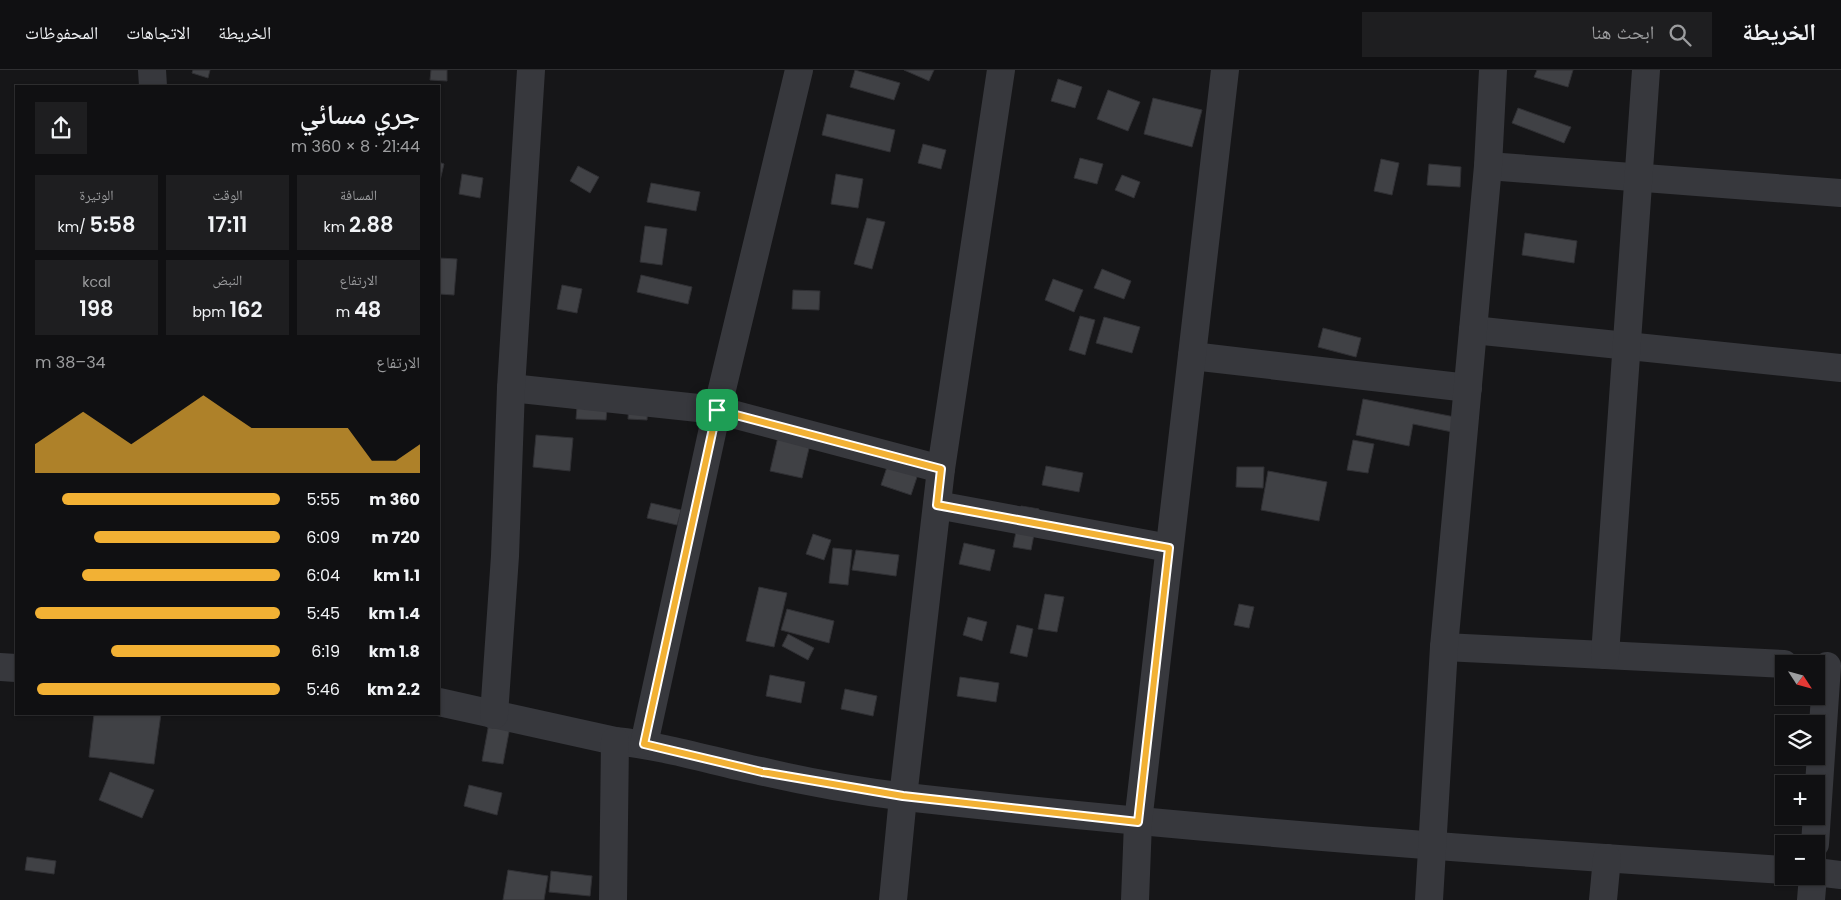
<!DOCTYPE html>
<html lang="ar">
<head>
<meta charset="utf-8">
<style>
	body { margin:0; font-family:Poppins,"Noto Naskh Arabic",sans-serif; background:#1e1e20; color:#f1f3f6; direction:rtl; height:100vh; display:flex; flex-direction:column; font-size:19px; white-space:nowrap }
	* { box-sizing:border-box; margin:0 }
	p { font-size:16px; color:#9c9d9f }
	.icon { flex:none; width:28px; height:28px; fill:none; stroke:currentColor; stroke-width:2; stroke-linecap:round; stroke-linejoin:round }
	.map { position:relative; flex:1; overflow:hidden; direction:ltr }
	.details { position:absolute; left:15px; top:15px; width:425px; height:630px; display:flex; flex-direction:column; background:#101012; border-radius:0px; box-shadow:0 1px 4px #0004,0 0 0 1px #303032; direction:rtl }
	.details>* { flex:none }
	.needle { width:32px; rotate:126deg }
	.tools { position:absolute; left:1775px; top:585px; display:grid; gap:10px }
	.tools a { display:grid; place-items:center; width:50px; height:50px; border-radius:0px; background:#101012; box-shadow:0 1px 4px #0004,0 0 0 1px #303032; font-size:25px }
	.pin { position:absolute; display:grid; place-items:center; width:42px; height:42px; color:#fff; margin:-21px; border-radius:10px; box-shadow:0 2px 8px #0006 }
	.round { display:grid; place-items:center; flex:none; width:52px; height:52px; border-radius:0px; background:#1e1e20 }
	.headline { display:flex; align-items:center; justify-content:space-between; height:85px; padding:0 20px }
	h1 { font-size:28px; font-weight:600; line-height:38px }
	.figures { display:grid; grid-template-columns:repeat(3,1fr); gap:8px; height:85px; padding:5px 20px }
	.figures div { display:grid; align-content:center; border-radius:0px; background:#1e1e20; text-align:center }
	.figures b { font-size:21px; font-weight:600 }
	.figures small { font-size:14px; font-weight:400 }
	.figures p { font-size:14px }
	.chart { height:140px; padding:10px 20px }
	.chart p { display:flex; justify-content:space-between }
	.chart svg { width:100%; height:90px; margin-top:5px; fill:#f2b134; opacity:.7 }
	ul { padding:0 20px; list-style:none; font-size:16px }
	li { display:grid; grid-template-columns:80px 60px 1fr; align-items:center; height:38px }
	li i { height:12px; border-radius:6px; background:#f2b134 }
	header { display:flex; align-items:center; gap:30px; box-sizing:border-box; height:70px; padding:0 25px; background:#101012; border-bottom:1px solid #303032 }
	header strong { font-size:24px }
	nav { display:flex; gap:28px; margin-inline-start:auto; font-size:18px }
	.search { width:350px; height:45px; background:#1e1e20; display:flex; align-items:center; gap:12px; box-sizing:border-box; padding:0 18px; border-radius:0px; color:#9c9d9f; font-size:19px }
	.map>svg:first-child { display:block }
	.building { fill:#404145; stroke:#303034 }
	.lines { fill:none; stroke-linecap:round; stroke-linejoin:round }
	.minor { stroke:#37383d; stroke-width:28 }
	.route-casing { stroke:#fff; stroke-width:10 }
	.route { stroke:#f2b134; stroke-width:6 }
</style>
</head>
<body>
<header>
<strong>الخريطة</strong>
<div class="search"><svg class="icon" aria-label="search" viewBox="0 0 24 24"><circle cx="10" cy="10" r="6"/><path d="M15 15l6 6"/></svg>ابحث هنا</div>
<nav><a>الخريطة</a><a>الاتجاهات</a><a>المحفوظات</a></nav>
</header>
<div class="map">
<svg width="1841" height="830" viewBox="0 0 1841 830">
	<rect width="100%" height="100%" fill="#161618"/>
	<g class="building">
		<polygon points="193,0 210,0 208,8 192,3"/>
		<polygon points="431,0 447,0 447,11 430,10"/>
		<polygon points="855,0 900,13 894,30 850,17"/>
		<polygon points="904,0 934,0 929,11"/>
		<polygon points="1537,0 1573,0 1568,17 1534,7"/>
		<polygon points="1058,9 1082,17 1075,38 1051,31"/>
		<polygon points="1108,20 1140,32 1128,61 1097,49"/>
		<polygon points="1153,28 1202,40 1192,77 1144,64"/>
		<polygon points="1518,38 1571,57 1564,73 1512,53"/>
		<polygon points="827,44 895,60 890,82 822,65"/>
		<polygon points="923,74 946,80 941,99 918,93"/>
		<polygon points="1080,88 1103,94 1097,114 1074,108"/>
		<polygon points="1381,89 1399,93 1392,125 1374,121"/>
		<polygon points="439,92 444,94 439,115"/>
		<polygon points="1429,94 1461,97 1460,117 1427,115"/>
		<polygon points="578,96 599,107 590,123 570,111"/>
		<polygon points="462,104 483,108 480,128 459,124"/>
		<polygon points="836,104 863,109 858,138 831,134"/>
		<polygon points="1122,105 1140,112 1134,128 1115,120"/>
		<polygon points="651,113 700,122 696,141 647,132"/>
		<polygon points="867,148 885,152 872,199 854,194"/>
		<polygon points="645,156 667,159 662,195 640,192"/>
		<polygon points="1525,163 1577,171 1574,193 1522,185"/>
		<polygon points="439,188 457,189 454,225 439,224"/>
		<polygon points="1102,199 1131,211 1124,229 1094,218"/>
		<polygon points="641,205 692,217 688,234 637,222"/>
		<polygon points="1053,209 1083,220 1074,242 1045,230"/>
		<polygon points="562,215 582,219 577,243 557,239"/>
		<polygon points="793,220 820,221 819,240 792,239"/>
		<polygon points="1080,246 1095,250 1085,285 1069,280"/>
		<polygon points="1104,247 1140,257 1132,283 1096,273"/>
		<polygon points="1323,258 1361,268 1356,287 1318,277"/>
		<polygon points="578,325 608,327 606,350 576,349"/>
		<polygon points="1363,329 1465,349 1462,364 1413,354 1409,376 1356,365"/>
		<polygon points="629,331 648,332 647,350 628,349"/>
		<polygon points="536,365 573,368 570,401 533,397"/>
		<polygon points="778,367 810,374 802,408 770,401"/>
		<polygon points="1353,370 1374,374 1368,403 1347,400"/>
		<polygon points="888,394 918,404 911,425 881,415"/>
		<polygon points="1046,396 1083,403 1079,422 1042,415"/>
		<polygon points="1237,397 1264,397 1263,418 1236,417"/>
		<polygon points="1268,401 1327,412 1319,451 1261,440"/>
		<polygon points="651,433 681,440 677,455 647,448"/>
		<polygon points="1021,436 1039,439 1031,480 1013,477"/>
		<polygon points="813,464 831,470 824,490 806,484"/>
		<polygon points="964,473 995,480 990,501 959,494"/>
		<polygon points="833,478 852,480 848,515 829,513"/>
		<polygon points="856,480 899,485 896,506 852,500"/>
		<polygon points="759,517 787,523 774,577 746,571"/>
		<polygon points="1045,524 1064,527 1057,562 1038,559"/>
		<polygon points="1239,534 1254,537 1249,558 1234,555"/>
		<polygon points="787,539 834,551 829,573 781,560"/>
		<polygon points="968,547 987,552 982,571 963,565"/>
		<polygon points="1017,555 1033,559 1027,587 1010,583"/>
		<polygon points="788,564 814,578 808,590 782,576"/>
		<polygon points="770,605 805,612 801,633 766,626"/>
		<polygon points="960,607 999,613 996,632 957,626"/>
		<polygon points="845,619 877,626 873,646 841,639"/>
		<polygon points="94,644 161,644 154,694 89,687"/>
		<polygon points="489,653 510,657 503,694 482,691"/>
		<polygon points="110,702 154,720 142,748 99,730"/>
		<polygon points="469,715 502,723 497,745 464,736"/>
		<polygon points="27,787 56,791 54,804 25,800"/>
		<polygon points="508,800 548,806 544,830 503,830"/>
		<polygon points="551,801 592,806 590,826 549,822"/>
	</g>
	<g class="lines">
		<g class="minor">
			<polyline points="152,0 153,16"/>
			<polyline points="1488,96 1841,123"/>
			<polyline points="1473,260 1841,298"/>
			<polyline points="1192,286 1468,318"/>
			<polyline points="511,318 717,340 941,399"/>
			<polyline points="937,435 1169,478"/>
			<polyline points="1444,577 1784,594"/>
			<polyline points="1605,585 1646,0"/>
			<polyline points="0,597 16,598"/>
			<path d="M439 632 615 671C664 676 712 691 760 701 807 712 857 721 906 727 1198 760 1490 781 1784 800"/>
			<polyline points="494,645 505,486 511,318 531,0"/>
			<polyline points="644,674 717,340 799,0"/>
			<polyline points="1815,774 1827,596"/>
			<polyline points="1816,802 1841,805"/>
			<polyline points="613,830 615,671"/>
			<polyline points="893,830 903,727 941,399 1001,0"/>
			<polyline points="1135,830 1138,752 1225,0"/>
			<polyline points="1429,830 1444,577 1488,96 1493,0"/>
			<polyline points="1603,830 1607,788"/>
			<polyline points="1811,830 1813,806"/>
		</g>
	</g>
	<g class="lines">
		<g class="route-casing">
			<polygon id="route" points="717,340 941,399 937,435 1169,478 1138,752 903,726 762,702 644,674"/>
		</g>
		<use href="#route" class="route"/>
	</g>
</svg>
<div class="tools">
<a><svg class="needle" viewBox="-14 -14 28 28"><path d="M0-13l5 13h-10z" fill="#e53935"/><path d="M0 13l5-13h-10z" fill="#9c9d9f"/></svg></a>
<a><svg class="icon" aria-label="layers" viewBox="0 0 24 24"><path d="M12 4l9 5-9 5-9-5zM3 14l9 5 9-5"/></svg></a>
<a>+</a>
<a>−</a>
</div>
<div class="pin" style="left:717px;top:340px;background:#1e9e55"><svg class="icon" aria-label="arrive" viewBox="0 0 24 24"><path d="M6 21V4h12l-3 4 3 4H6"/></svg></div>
<section class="details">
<div class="headline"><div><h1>جري مسائي</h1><p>21:44 · 8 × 360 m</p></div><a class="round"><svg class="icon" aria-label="share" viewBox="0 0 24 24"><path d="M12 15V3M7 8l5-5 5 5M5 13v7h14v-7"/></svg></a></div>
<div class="figures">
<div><p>المسافة</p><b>2.88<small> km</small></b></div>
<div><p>الوقت</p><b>17:11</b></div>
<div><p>الوتيرة</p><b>5:58<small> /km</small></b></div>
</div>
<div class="figures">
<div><p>الارتفاع</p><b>48<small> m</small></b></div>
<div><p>النبض</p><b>162<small> bpm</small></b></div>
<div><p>kcal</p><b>198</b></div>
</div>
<div class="chart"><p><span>الارتفاع</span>34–38 m</p>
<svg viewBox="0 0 160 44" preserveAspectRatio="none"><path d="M0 44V30L10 22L20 14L30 22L40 30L50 22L60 14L70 6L80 14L90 22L100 22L110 22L120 22L130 22L140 38L150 38L160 30V44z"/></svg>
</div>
<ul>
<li><b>360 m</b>5:55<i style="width:89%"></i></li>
<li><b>720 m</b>6:09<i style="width:76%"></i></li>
<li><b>1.1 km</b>6:04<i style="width:81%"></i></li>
<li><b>1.4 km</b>5:45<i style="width:100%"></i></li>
<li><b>1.8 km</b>6:19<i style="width:69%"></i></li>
<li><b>2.2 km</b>5:46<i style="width:99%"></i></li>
</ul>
</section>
</div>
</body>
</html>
